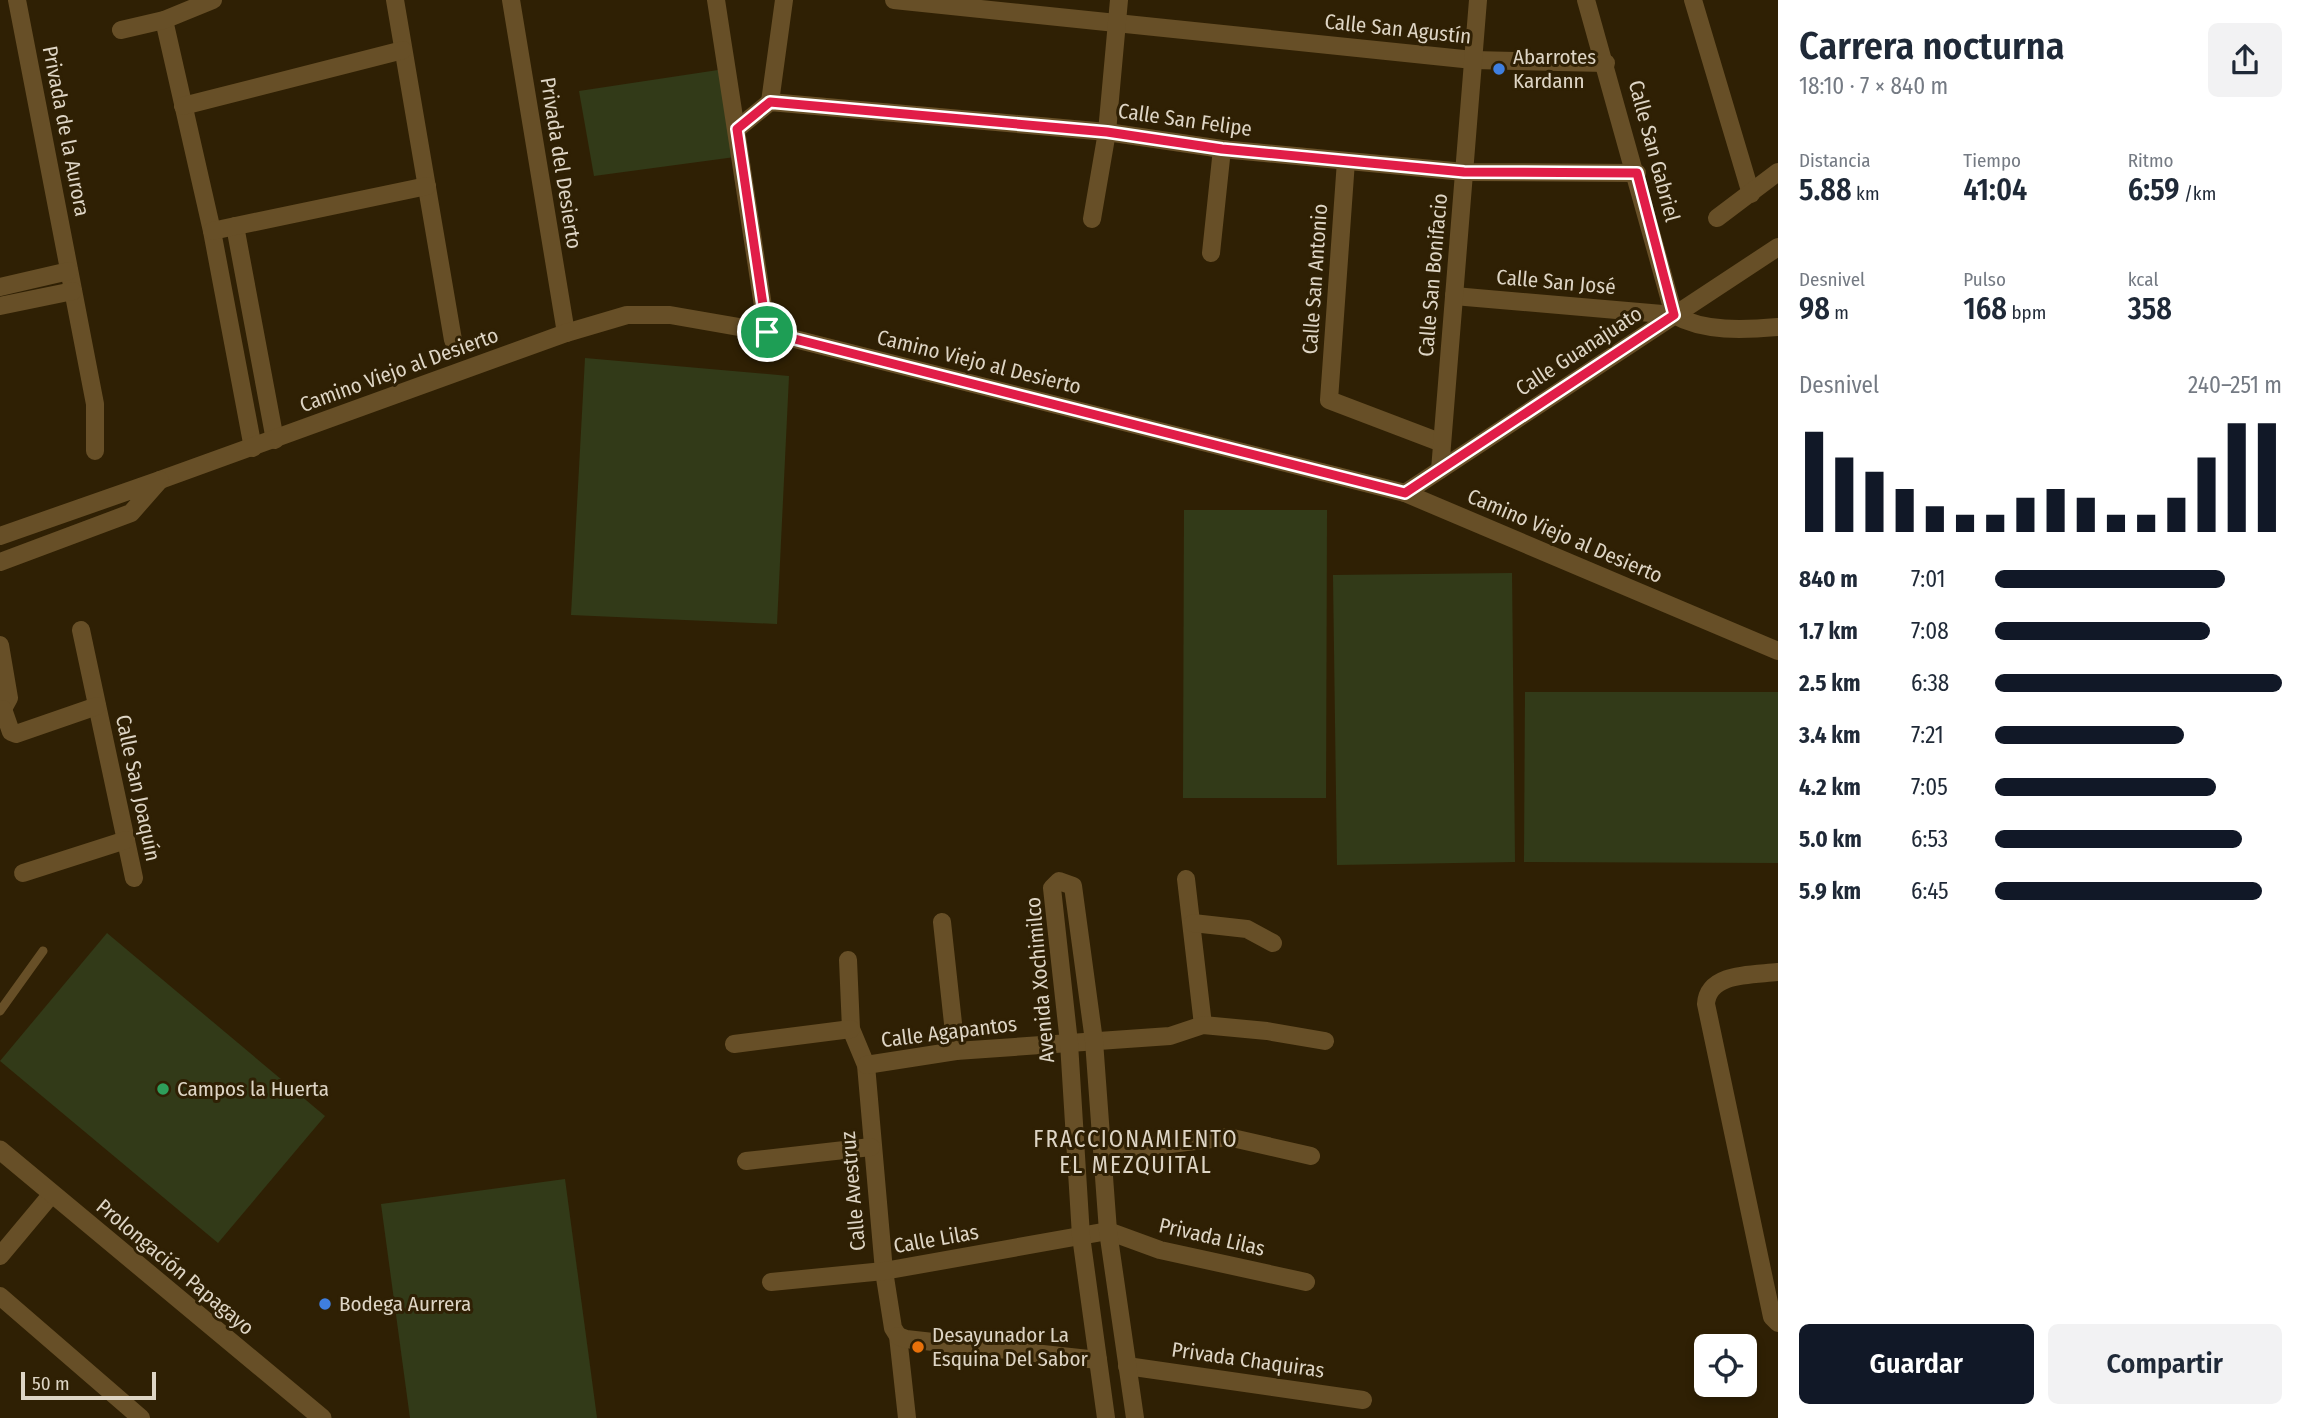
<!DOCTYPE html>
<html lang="es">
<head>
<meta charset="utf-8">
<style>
	body { margin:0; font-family:"Fira Sans Condensed",sans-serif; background:#f2f2f3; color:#1f2937; height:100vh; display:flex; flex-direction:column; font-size:26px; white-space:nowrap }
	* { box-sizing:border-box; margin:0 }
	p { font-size:23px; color:#747a83 }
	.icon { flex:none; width:38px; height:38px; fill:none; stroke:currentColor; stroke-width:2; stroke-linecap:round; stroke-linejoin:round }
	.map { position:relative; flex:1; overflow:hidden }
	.panel { display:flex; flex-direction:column; background:#fff; width:525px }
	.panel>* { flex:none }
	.buttons { position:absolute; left:1694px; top:1334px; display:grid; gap:14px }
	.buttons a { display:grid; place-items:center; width:63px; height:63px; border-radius:10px; background:#fff; box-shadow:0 4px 10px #0003; font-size:35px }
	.scale { position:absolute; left:21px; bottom:18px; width:135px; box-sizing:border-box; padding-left:7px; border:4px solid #ded5c5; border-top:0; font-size:19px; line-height:24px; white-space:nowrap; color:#ded5c5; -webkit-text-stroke:5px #2f2004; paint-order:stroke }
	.pin { position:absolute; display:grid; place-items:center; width:60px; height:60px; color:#fff; margin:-30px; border:4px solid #fff; border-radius:50%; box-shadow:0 2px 7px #0007 }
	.round { display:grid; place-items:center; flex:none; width:74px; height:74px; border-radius:10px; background:#f2f2f3 }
	.summary { display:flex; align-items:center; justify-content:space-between; height:119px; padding:0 21px }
	h1 { font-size:38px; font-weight:600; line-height:52px }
	.metrics { display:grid; grid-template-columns:repeat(3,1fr); gap:10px; height:119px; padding:7px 21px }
	.metrics div { display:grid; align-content:center }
	.metrics b { font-size:30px; font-weight:600 }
	.metrics small { font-size:19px; font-weight:400 }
	.metrics p { font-size:19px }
	.chart { height:196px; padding:14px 21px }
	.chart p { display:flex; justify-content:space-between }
	.chart svg { width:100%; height:126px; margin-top:7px; stroke:#111827; stroke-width:6 }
	.primary-button { display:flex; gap:14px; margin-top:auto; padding:14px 21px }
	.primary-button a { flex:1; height:80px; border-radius:10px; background:#111827; color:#fff; font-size:28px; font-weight:600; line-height:80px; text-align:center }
	.primary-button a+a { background:#f2f2f3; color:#1f2937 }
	ul { padding:0 21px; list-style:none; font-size:23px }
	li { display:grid; grid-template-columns:112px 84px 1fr; align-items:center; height:52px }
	li i { height:18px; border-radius:9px; background:#111827 }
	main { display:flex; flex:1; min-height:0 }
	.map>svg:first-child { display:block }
	.pitch { fill:#323a18 }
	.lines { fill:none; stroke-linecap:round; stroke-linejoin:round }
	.service { stroke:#674f27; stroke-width:9 }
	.minor { stroke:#674f27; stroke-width:18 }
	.tertiary { stroke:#674f27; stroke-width:19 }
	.route-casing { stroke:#fff; stroke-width:14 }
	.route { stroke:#e11d48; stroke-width:9 }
	.shop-dot { fill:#3f7fe0; stroke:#2f2004; stroke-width:2.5 }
	.leisure-dot { fill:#2e9e5b; stroke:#2f2004; stroke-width:2.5 }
	.food-dot { fill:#e8710a; stroke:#2f2004; stroke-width:2.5 }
	.labels { text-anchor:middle; stroke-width:6; stroke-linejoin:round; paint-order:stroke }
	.street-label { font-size:21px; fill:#ded5c5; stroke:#2f2004 }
	.poi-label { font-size:21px; fill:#ded5c5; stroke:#2f2004; text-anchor:start }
	.neighbourhood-label { font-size:23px; letter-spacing:2px; fill:#ded5c5; stroke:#2f2004 }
</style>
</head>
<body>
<main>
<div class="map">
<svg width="1778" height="1418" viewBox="0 0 1778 1418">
	<rect width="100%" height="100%" fill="#2f2004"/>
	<g class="pitch">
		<polygon points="718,70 735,157 594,176 579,91"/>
		<polygon points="585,358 789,376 777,624 571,615"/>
		<polygon points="1184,510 1327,510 1326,798 1183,798"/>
		<polygon points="1512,573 1515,862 1337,865 1333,575"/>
		<polygon points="1525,692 1778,692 1778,863 1524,862"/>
		<polygon points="107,933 325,1116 218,1243 0,1061"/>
		<polygon points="565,1179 597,1418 410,1418 381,1204"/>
	</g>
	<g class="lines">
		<polyline class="service" points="0,1011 43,951"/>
		<g class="minor">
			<polyline points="17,0 95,404 95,451"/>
			<polyline points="395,0 453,340"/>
			<polyline points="511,0 566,333"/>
			<polyline points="716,0 767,332"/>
			<polyline points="894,0 1473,60 1606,63"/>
			<polyline points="1586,0 1674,315"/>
			<polyline points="1693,0 1751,194"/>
			<polyline points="164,20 212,231 253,448"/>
			<polyline points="121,30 164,20 213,0"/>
			<polyline points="770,102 784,0"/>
			<polyline points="183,106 403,50"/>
			<polyline points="737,129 770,102 1107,132 1222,149 1464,172 1637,173"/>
			<polyline points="1346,161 1329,400 1442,443"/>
			<polyline points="1717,218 1778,172"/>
			<polyline points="1092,219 1107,132 1119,0"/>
			<polyline points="235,226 275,440"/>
			<polyline points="212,231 427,186"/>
			<polyline points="1211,253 1222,149"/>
			<polyline points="0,287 69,271"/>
			<path d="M1454 296 1674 315C1704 332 1744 330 1778 327"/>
			<polyline points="0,306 73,291"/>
			<polyline points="1440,470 1478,0"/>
			<polyline points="160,480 566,333 627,315 670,315 767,332 1405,493 1778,651"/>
			<polyline points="1405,493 1778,247"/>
			<polyline points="0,536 160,480 131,513 0,562"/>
			<polyline points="81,630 134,878"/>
			<polyline points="0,645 9,698 3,709 0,707"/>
			<polyline points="3,709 11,732 16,734 97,706"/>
			<polyline points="23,873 126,840"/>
			<polyline points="1186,879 1203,1025"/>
			<polyline points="942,922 956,1051"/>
			<polyline points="1193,923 1247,929 1273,943"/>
			<polyline points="848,960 851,1029 866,1065 884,1271 893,1328 898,1336 907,1418"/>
			<path d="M1778 972C1753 975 1708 972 1706 1004L1772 1317 1778 1323"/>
			<polyline points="734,1044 851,1029"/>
			<polyline points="866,1065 956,1051 1170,1036 1203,1025 1267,1031 1325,1041"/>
			<polyline points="1105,1152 1228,1137 1311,1156"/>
			<polyline points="746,1161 871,1147"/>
			<polyline points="0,1256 51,1195"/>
			<polyline points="771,1282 884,1271 1108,1231 1160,1250 1306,1282"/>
			<polyline points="0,1296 141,1418"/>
			<polyline points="898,1336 906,1339 1098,1360"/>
			<polyline points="1127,1366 1363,1400"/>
			<polyline points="1106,1418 1081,1236 1069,1043 1052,888 1059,881 1073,886 1094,1041 1108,1231 1135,1418"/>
		</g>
		<polyline class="tertiary" points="0,1150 322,1418"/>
	</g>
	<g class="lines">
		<g class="route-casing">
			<polygon id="route" points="770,102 1107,132 1222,149 1464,172 1637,173 1674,315 1405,493 767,332 737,129"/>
		</g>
		<use href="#route" class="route"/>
	</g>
	<g class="shop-dot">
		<circle cx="1499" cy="69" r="7"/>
		<circle cx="325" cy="1304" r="7"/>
	</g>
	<circle class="leisure-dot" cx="163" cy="1089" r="7"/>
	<circle class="food-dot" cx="918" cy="1347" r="7"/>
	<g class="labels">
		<g class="street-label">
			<text transform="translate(1398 29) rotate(6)" y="7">Calle San Agustín</text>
			<text transform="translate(1185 120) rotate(8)" y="7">Calle San Felipe</text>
			<text transform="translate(66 131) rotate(79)" y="7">Privada de la Aurora</text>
			<text transform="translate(1654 151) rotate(75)" y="7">Calle San Gabriel</text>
			<text transform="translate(561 163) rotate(81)" y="7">Privada del Desierto</text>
			<text transform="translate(1433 275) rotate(-85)" y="7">Calle San Bonifacio</text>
			<text transform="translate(1315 279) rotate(-86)" y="7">Calle San Antonio</text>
			<text transform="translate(1556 282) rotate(5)" y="7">Calle San José</text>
			<text transform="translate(1579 351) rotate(-33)" y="7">Calle Guanajuato</text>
			<text transform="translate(979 362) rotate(14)" y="7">Camino Viejo al Desierto</text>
			<text transform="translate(399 370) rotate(-20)" y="7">Camino Viejo al Desierto</text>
			<text transform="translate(1565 536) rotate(23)" y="7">Camino Viejo al Desierto</text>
			<text transform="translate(138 788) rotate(78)" y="7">Calle San Joaquín</text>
			<text transform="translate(1040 980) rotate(-95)" y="7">Avenida Xochimilco</text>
			<text transform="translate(949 1032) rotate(-7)" y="7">Calle Agapantos</text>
			<text transform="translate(853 1191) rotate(-95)" y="7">Calle Avestruz</text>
			<text transform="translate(1212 1237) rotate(13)" y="7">Privada Lilas</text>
			<text transform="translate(936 1239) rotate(-10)" y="7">Calle Lilas</text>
			<text transform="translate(175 1267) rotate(40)" y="7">Prolongación Papagayo</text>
			<text transform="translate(1248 1360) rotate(8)" y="7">Privada Chaquiras</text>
		</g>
		<g class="poi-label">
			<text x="1513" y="64">Abarrotes<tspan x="1513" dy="24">Kardann</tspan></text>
			<text x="177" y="1096">Campos la Huerta</text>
			<text x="339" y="1311">Bodega Aurrera</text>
			<text x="932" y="1342">Desayunador La<tspan x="932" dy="24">Esquina Del Sabor</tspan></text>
		</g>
		<g class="neighbourhood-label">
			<text x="1136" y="1147">FRACCIONAMIENTO<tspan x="1136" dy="26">EL MEZQUITAL</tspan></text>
		</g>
	</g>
</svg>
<div class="buttons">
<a><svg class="icon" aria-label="locate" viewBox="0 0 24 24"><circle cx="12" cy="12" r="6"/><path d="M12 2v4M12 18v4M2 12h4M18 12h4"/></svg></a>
</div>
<div class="scale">50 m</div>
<div class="pin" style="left:767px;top:332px;background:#1e9e55"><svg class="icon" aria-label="arrive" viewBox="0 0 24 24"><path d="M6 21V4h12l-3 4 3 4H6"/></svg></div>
</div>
<section class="panel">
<div class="summary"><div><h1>Carrera nocturna</h1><p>18:10 · 7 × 840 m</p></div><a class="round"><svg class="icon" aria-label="share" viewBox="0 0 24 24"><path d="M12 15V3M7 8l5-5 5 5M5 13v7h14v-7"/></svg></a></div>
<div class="metrics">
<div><p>Distancia</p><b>5.88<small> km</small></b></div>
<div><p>Tiempo</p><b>41:04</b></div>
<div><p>Ritmo</p><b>6:59<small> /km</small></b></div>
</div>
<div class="metrics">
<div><p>Desnivel</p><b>98<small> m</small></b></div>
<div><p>Pulso</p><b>168<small> bpm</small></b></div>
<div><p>kcal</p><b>358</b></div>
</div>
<div class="chart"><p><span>Desnivel</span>240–251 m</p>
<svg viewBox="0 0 160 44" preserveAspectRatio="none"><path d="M5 44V9M15 44V18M25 44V23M35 44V29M45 44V35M55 44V38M65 44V38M75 44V32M85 44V29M95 44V32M105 44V38M115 44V38M125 44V32M135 44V18M145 44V6M155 44V6"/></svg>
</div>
<ul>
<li><b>840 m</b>7:01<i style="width:80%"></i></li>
<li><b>1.7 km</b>7:08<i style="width:75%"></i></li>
<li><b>2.5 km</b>6:38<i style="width:100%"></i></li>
<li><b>3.4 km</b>7:21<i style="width:66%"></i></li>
<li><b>4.2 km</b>7:05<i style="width:77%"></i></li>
<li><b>5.0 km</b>6:53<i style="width:86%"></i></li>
<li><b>5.9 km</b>6:45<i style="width:93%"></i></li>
</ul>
<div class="primary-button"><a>Guardar</a><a>Compartir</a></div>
</section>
</main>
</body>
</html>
